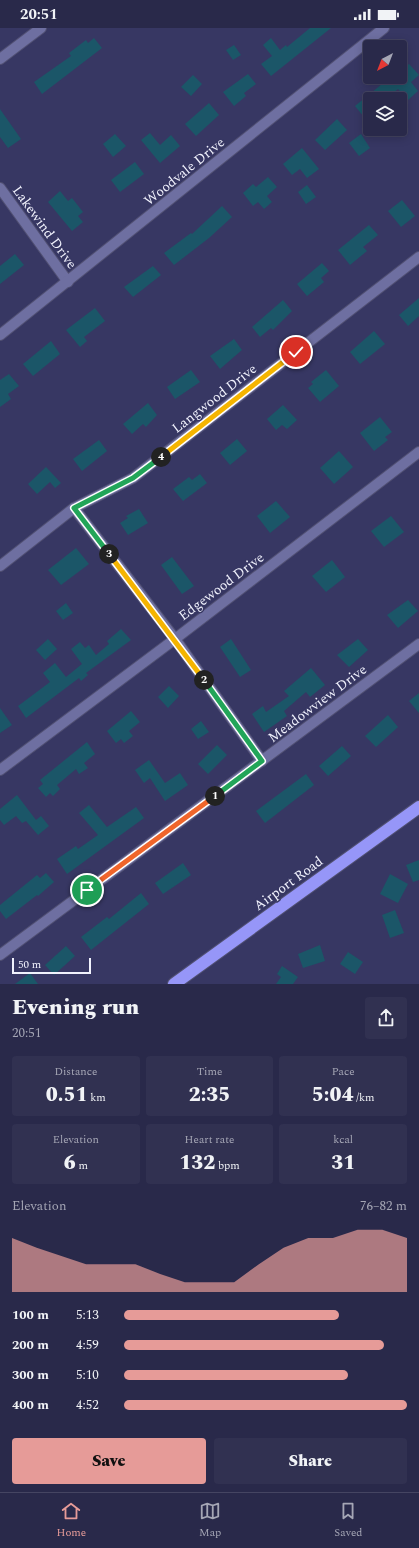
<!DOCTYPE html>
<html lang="en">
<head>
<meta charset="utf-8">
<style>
	body { margin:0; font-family:Spectral,serif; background:#313151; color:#f1f3f6; height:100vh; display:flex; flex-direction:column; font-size:15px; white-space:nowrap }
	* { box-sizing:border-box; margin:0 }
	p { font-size:13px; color:#a5a6b5 }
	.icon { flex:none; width:22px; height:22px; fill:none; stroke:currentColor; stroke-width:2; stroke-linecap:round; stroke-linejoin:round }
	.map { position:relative; height:956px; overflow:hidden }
	.panel { display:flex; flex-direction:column; background:#29294a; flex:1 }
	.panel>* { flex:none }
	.needle { width:26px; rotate:222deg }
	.fabs { position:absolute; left:363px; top:12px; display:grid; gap:8px }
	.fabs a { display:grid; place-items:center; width:44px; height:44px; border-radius:4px; background:#29294a; box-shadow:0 2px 10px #0003,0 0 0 1px #454562; font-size:20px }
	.scale { position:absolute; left:12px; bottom:10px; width:79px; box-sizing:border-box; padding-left:4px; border:2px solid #f1f2fd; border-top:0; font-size:11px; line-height:14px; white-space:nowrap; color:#f1f2fd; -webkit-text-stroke:3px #373763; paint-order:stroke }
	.pin { position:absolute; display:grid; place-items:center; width:34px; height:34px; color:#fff; margin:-17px; border:2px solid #fff; border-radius:50%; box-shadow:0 1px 4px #0007 }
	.km { position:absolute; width:20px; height:20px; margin:-10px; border-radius:50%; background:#222; color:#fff; font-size:11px; line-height:20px; text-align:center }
	.round { display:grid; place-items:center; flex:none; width:42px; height:42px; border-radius:4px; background:#313151 }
	.head { display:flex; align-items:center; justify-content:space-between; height:68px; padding:0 12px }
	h1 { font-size:22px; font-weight:800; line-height:30px }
	.metrics { display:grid; grid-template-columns:repeat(3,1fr); gap:6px; height:68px; padding:4px 12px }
	.metrics div { display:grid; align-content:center; border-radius:4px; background:#313151; text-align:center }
	.metrics b { font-size:20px; font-weight:800 }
	.metrics small { font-size:11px; font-weight:400 }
	.metrics p { font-size:11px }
	.chart { height:112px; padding:8px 12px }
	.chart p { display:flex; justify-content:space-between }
	.chart svg { width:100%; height:72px; margin-top:4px; fill:#e69b98; opacity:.7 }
	.button { display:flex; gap:8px; margin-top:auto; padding:8px 12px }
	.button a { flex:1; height:46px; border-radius:4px; background:#e69b98; color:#111; font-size:16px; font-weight:800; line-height:46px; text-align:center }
	.button a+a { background:#313151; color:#f1f3f6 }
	ul { padding:0 12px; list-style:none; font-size:13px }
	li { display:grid; grid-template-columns:64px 48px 1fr; align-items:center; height:30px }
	li i { height:10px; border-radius:5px; background:#e69b98 }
	.status { display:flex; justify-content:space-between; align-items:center; height:28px; padding:0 20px; background:#29294a; direction:ltr }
	.status svg { height:11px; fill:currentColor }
	.menu { display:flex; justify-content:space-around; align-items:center; height:56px; border-top:1px solid #454562; background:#29294a; font-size:11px; color:#a5a6b5 }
	.menu a { display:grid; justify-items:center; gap:2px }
	.menu .selected { color:#e69b98 }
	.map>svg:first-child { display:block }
	.building { fill:#1b5668 }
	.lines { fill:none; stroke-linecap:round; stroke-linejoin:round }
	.minor-casing { stroke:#515073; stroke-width:12 }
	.highway-casing { stroke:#515073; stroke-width:14 }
	.minor { stroke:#6e6fa1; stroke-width:10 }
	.highway { stroke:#9696f8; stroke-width:12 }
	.split-1-casing { stroke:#fff; stroke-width:8 }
	.split-2-casing { stroke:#fff; stroke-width:8 }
	.split-3-casing { stroke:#fff; stroke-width:8 }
	.split-4-casing { stroke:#fff; stroke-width:8 }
	.split-5-casing { stroke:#fff; stroke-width:8 }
	.split-1 { stroke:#f0652b; stroke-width:5 }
	.split-2 { stroke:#22a559; stroke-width:5 }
	.split-3 { stroke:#f5b400; stroke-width:5 }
	.split-4 { stroke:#22a559; stroke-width:5 }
	.split-5 { stroke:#f5b400; stroke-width:5 }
	.labels { text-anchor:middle; stroke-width:3; stroke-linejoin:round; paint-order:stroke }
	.street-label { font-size:14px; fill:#f1f2fd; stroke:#373763 }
</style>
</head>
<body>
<div class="status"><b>20:51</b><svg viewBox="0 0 49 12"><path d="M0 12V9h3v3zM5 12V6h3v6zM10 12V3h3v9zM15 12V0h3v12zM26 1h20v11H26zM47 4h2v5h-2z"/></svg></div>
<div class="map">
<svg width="419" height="956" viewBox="0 0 419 956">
	<rect width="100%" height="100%" fill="#373763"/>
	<g class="building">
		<polygon points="310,0 331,0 271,48 261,36 272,28 263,17 271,10 280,22 286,17 287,19"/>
		<polygon points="94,10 102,20 42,66 34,54 71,28 69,25 86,12 88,15"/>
		<polygon points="234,17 241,27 233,32 226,22"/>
		<polygon points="409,36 419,47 411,54 418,63 408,72 398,61 386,71 370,71 370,84 364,89 355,78 382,56 383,57 393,49 400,49 400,43"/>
		<polygon points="248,46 256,56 244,65 246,68 234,78 223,64"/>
		<polygon points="193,47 202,56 191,68 181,59"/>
		<polygon points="209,75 219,87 196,108 185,96"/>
		<polygon points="0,81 21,111 8,120 0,109"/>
		<polygon points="337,91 347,102 325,122 315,112"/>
		<polygon points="150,105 160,117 171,107 180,118 160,135 141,112"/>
		<polygon points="115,106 126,118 113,129 103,116"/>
		<polygon points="361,106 370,120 359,128 349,115"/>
		<polygon points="302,120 319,141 307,150 300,141 292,147 283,136"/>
		<polygon points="135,134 144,146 120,164 111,152"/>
		<polygon points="268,149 277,159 267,168 272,174 264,181 258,174 253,178 243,165 253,156 256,159"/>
		<polygon points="307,157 316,169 306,176 298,164"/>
		<polygon points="60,163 68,173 72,170 83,184 78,188 83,194 72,203 48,174"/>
		<polygon points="402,172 415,188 401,199 388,183"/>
		<polygon points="222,178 232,189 209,210 174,237 164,225 191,205 192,206"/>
		<polygon points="369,197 378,207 363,219 367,223 350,237 338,222"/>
		<polygon points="15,226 24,237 0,256 0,238"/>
		<polygon points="322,235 329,243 321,250 324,254 307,268 297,256"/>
		<polygon points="153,238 161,247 133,269 124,259"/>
		<polygon points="419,270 419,288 408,298 399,287"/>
		<polygon points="283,272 292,283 273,302 271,300 260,309 252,299"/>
		<polygon points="95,280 105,293 84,309 87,313 80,319 66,302"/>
		<polygon points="374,303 385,316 360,336 350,324"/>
		<polygon points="234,311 242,322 220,341 210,328"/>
		<polygon points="51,313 60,326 33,348 23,336"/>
		<polygon points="191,342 200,354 175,371 167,359"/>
		<polygon points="326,342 339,358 320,374 308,360 313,356 311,354"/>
		<polygon points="9,346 19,358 8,366 11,371 0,379 0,352"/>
		<polygon points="148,375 157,387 146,399 143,396 132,406 123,396"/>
		<polygon points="283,377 297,392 287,401 282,397 276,402 267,391"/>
		<polygon points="380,389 392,404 385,409 388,412 374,423 360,405"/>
		<polygon points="237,411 247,423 230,437 220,425"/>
		<polygon points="99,412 107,423 82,443 73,431"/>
		<polygon points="339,423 353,439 334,456 320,440"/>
		<polygon points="46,439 61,455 55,460 50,454 37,466 28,456"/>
		<polygon points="200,446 207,455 183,473 173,461 189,449 192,452"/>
		<polygon points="276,473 290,489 270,505 257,488"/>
		<polygon points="139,481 148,495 128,507 120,495 128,490 126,488"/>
		<polygon points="391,488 404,504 384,519 371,503"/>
		<polygon points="76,520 89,536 61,557 48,542"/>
		<polygon points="172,529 194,558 182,566 161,537"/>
		<polygon points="332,532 345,549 326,564 312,548"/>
		<polygon points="408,572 418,583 398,600 387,587"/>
		<polygon points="66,575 73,585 63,592 56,583"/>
		<polygon points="121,601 131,612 86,645 88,647 81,653 79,650 26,690 18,678 50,654 43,645 55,635 66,649 82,636 71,621 80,614 85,620 89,617 96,627 109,616 107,613"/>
		<polygon points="48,611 57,621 45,632 36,622"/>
		<polygon points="231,611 251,642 240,649 220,619"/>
		<polygon points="358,611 368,622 349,639 337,627"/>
		<polygon points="311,640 325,657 310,669 306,664 284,683 287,688 264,704 252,686 263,678 266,684 289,668 284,663"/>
		<polygon points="169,658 179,668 168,680 158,669"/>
		<polygon points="419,665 419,685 409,673"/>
		<polygon points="0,680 12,697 0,705"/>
		<polygon points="131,683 140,694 129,703 133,708 124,715 121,711 116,715 107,703"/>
		<polygon points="388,687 398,699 376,719 365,708"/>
		<polygon points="201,693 209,704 198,711 191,701"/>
		<polygon points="87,714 95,726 84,735 88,740 79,746 76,741 57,757 60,761 53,768 50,765 46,769 38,760 43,756 40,752"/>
		<polygon points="217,717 227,727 208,746 198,736"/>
		<polygon points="342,718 351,728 328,748 319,738"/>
		<polygon points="149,732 165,755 180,745 188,757 165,773 150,750 144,755 135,742"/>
		<polygon points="306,746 314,757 265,795 256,783"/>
		<polygon points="17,767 36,792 41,788 49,798 38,807 26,793 22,795 16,788 4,797 0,792 0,781"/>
		<polygon points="89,777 107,799 136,779 144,790 67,846 57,831 76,818 78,821 98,807 79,785"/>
		<polygon points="419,832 419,852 413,854 406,837"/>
		<polygon points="183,835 191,847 163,866 155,855"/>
		<polygon points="46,845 54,854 38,868 37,867 6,891 0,883 0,877 37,847 40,850"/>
		<polygon points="390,846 408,856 398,875 380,866"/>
		<polygon points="141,865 149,876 91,922 81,909 107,889 109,891"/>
		<polygon points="395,882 404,905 390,910 382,887"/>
		<polygon points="320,917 325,933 303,940 298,926"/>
		<polygon points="66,918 75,928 54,947 45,937"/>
		<polygon points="348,924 363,934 355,946 340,936"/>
		<polygon points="282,938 298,949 293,956 276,956 281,949 277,946"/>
		<polygon points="30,945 38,956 15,956"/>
	</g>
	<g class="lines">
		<g class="minor-casing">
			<g id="minor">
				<polyline points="0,31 41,0"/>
				<polyline points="0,160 68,254"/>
				<polyline points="0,307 384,0"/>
				<polyline points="74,480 175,611 262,733"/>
				<polyline points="0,538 74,480 133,450 419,229"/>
				<polyline points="0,742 175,611 419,424"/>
				<polyline points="0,927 419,616"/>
			</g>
		</g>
		<g class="highway-casing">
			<polyline id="highway" points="174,956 419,779"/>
		</g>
		<use href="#minor" class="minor"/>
		<use href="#highway" class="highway"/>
	</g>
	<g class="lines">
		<g class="split-1-casing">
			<polyline id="split-1" points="87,862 215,768"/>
		</g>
		<g class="split-2-casing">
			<polyline id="split-2" points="204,652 262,733 215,768"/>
		</g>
		<g class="split-3-casing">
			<polyline id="split-3" points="109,526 204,652"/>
		</g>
		<g class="split-4-casing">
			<polyline id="split-4" points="109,526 74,480 133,450 161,429"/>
		</g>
		<g class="split-5-casing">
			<polyline id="split-5" points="161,429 296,324"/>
		</g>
		<use href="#split-1" class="split-1"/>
		<use href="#split-2" class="split-2"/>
		<use href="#split-3" class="split-3"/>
		<use href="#split-4" class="split-4"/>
		<use href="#split-5" class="split-5"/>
	</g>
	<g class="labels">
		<g class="street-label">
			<text transform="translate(184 143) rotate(-39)" y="5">Woodvale Drive</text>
			<text transform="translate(45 199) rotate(54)" y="5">Lakewind Drive</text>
			<text transform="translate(214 370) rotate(-38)" y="5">Langwood Drive</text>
			<text transform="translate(221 558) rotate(-37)" y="5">Edgewood Drive</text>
			<text transform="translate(317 675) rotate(-37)" y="5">Meadowview Drive</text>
			<text transform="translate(288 855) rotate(-36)" y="5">Airport Road</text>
		</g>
	</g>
</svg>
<div class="fabs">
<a><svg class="needle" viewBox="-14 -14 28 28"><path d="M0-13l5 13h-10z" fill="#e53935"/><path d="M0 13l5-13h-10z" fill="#a5a6b5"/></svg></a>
<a><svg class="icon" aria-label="layers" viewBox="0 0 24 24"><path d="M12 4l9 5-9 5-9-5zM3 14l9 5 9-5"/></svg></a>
</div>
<div class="scale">50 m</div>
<div class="pin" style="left:87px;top:862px;background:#1e9e55"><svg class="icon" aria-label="arrive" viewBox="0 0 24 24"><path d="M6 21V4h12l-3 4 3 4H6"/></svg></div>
<div class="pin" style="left:296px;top:324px;background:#d93025"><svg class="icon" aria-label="check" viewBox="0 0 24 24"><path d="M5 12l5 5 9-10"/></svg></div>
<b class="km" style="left:215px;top:768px">1</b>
<b class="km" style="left:204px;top:652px">2</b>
<b class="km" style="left:109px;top:526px">3</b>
<b class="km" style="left:161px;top:429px">4</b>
</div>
<section class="panel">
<div class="head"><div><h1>Evening run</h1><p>20:51</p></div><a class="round"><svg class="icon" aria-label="share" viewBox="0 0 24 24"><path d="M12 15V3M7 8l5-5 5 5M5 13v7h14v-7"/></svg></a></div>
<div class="metrics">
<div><p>Distance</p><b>0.51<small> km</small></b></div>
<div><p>Time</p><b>2:35</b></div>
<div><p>Pace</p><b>5:04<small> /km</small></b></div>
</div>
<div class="metrics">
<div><p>Elevation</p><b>6<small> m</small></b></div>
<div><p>Heart rate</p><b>132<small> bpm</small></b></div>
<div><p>kcal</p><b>31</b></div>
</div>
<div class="chart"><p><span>Elevation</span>76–82 m</p>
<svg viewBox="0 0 160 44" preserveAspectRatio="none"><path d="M0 44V11L10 17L20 22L30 27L40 27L50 27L60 33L70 38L80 38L90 38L100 27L110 17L120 11L130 11L140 6L150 6L160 11V44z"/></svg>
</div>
<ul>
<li><b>100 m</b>5:13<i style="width:76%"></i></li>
<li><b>200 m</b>4:59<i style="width:92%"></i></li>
<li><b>300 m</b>5:10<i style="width:79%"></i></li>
<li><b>400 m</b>4:52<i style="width:100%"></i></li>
</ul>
<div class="button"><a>Save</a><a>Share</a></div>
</section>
<nav class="menu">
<a class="selected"><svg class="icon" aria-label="home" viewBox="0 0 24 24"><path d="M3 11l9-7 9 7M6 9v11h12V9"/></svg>Home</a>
<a><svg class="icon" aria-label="map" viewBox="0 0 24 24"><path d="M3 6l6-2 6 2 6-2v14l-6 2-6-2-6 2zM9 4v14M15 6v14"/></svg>Map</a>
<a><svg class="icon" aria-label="saved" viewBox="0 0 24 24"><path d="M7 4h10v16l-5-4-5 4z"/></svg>Saved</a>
</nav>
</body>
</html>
